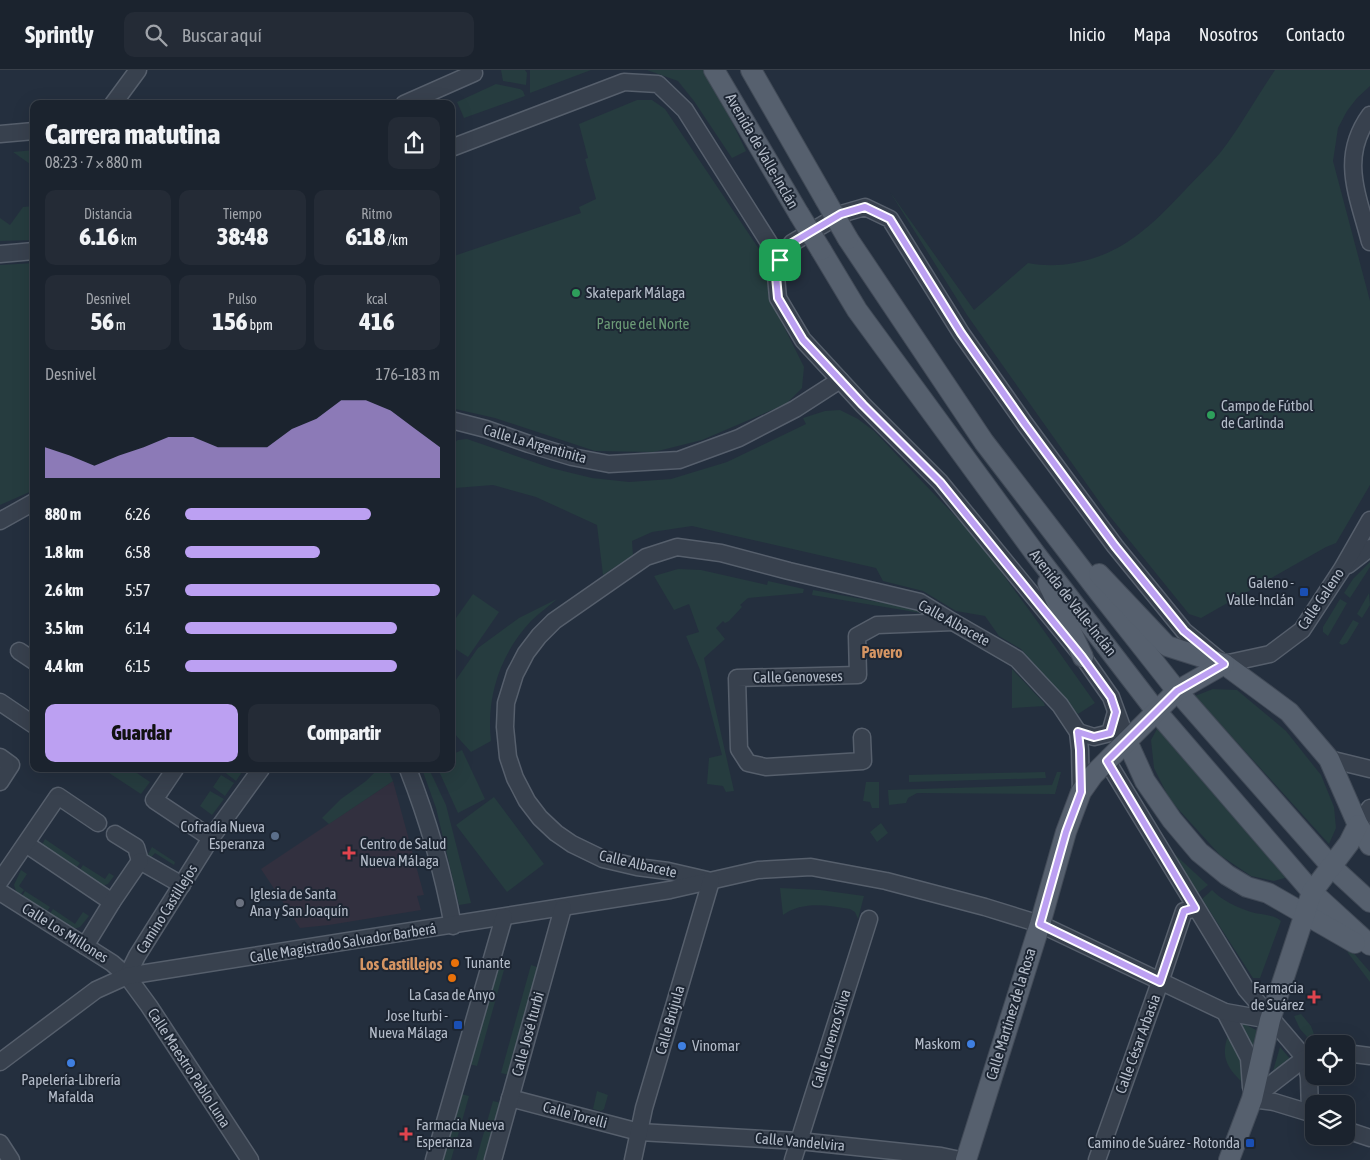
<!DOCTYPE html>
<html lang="es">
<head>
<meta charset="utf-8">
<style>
	body { margin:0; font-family:"Asap Condensed",sans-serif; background:#242b36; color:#f1f3f6; height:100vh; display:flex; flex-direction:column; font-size:19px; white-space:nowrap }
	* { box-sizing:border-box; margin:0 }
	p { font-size:16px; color:#a0a4aa }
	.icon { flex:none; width:28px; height:28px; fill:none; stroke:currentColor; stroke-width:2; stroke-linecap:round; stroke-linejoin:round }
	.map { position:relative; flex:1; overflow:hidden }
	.details { position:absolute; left:30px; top:30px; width:425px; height:672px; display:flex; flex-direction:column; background:#1b232e; border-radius:10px; box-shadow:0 5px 20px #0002,0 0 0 1px #39404a }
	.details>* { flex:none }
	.fabs { position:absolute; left:1305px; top:965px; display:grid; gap:10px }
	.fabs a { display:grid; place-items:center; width:50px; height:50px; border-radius:10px; background:#1b232e; box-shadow:0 5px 20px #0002,0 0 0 1px #39404a; font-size:25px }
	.pin { position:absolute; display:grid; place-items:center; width:42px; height:42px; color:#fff; margin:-21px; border-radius:10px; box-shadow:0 2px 8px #0006 }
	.round { display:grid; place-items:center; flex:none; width:52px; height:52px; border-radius:10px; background:#242b36 }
	.summary { display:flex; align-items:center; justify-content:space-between; height:85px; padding:0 15px }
	h1 { font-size:28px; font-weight:800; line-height:38px }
	.figures { display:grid; grid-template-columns:repeat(3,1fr); gap:8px; height:85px; padding:5px 15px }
	.figures div { display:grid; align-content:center; border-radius:10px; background:#242b36; text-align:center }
	.figures b { font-size:25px; font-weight:800 }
	.figures small { font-size:14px; font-weight:400 }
	.figures p { font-size:14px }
	.chart { height:140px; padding:10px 15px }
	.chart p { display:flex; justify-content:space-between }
	.chart svg { width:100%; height:90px; margin-top:5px; fill:#bca0f2; opacity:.7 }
	.primary-button { display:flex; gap:10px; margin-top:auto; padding:10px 15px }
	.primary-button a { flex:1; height:58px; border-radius:10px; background:#bca0f2; color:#111; font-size:20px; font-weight:800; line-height:58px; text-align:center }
	.primary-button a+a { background:#242b36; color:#f1f3f6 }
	ul { padding:0 15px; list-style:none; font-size:16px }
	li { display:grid; grid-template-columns:80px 60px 1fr; align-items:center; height:38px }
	li i { height:12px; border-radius:6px; background:#bca0f2 }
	header { display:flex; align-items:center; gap:30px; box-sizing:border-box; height:70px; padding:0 25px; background:#1b232e; border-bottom:1px solid #39404a }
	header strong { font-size:24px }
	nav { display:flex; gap:28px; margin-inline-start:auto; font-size:18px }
	.search { width:350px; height:45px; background:#242b36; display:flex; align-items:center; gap:12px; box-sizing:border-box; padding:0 18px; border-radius:10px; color:#a0a4aa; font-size:19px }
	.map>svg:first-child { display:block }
	.medical { fill:#32303f }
	.green { fill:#263c3f }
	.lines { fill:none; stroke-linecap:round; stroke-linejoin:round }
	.minor-casing { stroke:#565f6c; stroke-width:19 }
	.major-casing { stroke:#414a57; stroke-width:22 }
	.minor { stroke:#38414e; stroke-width:16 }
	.major { stroke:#56606e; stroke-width:20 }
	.major-bridge-casing { stroke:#414a57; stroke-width:22; stroke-linecap:butt }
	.major-bridge { stroke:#56606e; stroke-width:20 }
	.route-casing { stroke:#fff; stroke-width:10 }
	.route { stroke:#bca0f2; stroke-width:6 }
	.leisure-dot { fill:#2e9e5b; stroke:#1d2633; stroke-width:2 }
	.transit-dot { fill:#1a4fb4; stroke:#1d2633; stroke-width:2 }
	.service-dot { fill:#5c6f8a; stroke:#1d2633; stroke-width:2 }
	.health-dot { fill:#e0444e; stroke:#1d2633; stroke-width:2 }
	.worship-dot { fill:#6b7280; stroke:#1d2633; stroke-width:2 }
	.food-dot { fill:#e8710a; stroke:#1d2633; stroke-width:2 }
	.shop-dot { fill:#3f7fe0; stroke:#1d2633; stroke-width:2 }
	.labels { text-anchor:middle; stroke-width:4; stroke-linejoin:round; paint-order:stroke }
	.street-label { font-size:15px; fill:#b4bcc9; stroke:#1d2633 }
	.poi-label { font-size:15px; fill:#b4bcc9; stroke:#1d2633; text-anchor:start }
	.park-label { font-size:15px; fill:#6b9a76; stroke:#1d2633 }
	.neighbourhood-label { font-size:16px; font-weight:bold; fill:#d59563; stroke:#1d2633 }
</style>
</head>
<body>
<header>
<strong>Sprintly</strong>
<div class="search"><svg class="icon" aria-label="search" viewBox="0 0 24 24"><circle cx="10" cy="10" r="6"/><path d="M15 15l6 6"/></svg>Buscar aquí</div>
<nav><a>Inicio</a><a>Mapa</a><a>Nosotros</a><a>Contacto</a></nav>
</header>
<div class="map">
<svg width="1370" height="1090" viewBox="0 0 1370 1090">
	<rect width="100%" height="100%" fill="#242f3e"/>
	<polygon class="medical" points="393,711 424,825 417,826 421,840 329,855 300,858 261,799"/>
	<g class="green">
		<polygon points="501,0 525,0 527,3 526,15 503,11"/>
		<polygon points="530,0 591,0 530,23"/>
		<polygon points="647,0 704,0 731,47 731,50 746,81 732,88 694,31 678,11"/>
		<path d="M1275 0H1370V16L1357 28 1347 41 1338 58 1333 91 1370 231V415L1336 473 1326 477 1201 548 1189 544 1108 444 967 245 890 122 974 240 1028 193C1043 196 1059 196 1074 193 1124 184 1152 155 1186 119 1197 107 1209 96 1220 83 1239 59 1257 26 1275 0Z"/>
		<polygon points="496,14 520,19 523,21 525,26 464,48 457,32"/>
		<polygon points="637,30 652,30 665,39 759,179 768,201 768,225 804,297 802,318 786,334 702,370 654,382 595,381 495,348 451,338 451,187 581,143 579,137 596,129 585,89 588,88 579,54"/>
		<polygon points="34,80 34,89 30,94 13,82"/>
		<polygon points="34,136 34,170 0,171 0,148 10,155 23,137"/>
		<polygon points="34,193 34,420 0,435 0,195"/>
		<polygon points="840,340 858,349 874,361 976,468 1032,544 1095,633 1078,644 1021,579 999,566 985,546 956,541 923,521 883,511 876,498 692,456 652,462 632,471 633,485 603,505 597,455 536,427 493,415 455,418 451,424 451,374 458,370 467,369 551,398 592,408 629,412 671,409 727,392 806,354 803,348 825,341"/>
		<polygon points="1370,492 1370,497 1350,528 1344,523 1353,509"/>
		<polygon points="678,499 701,500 767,515 768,511 804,519 803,523 748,528 740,535 742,537 729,551 725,553 723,551 716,558 725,569 704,588 734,721 726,722 723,716 707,714 709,688 722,685 700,600 686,566 699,562 689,534 674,540 654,506"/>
		<polygon points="813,520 922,540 921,543 812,525"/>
		<polygon points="1369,523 1370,535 1362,548 1357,544"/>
		<polygon points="473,524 499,542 468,587 451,576 451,555"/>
		<path d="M557 529C549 536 539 543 531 551 500 584 486 627 491 671L471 682 451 660V617L478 578 519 548Z"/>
		<polygon points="1340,529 1347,533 1328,566 1323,562 1323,557"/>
		<polygon points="1353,550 1359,553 1347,573 1342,575 1339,573"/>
		<polygon points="1012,599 1044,633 1045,636 1012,638"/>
		<polygon points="1213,619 1237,620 1286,661 1321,705 1334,737 1336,758 1329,774 1195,626"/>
		<polygon points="1158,657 1288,807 1274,811 1251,806 1220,785 1170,730 1154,698 1151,670"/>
		<polygon points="462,680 485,729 458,743 438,699 451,699 451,685"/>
		<polygon points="103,699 131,699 150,712 141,724"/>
		<polygon points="225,699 244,699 236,711 223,701"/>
		<polygon points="378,699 388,699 393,711 329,754 322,748 341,729 366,711"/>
		<polygon points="422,699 429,699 446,735 471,833 459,835 436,738"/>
		<polygon points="1045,702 1046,708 909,712 909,705"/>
		<polygon points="1057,702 1061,702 1055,724 917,723 908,728 906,733 889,735 888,720 1052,715"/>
		<polygon points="221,705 234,713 225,726 213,717"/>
		<polygon points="866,712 879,712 879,738 872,738 870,732 863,731"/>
		<polygon points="210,721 224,729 212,745 200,736"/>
		<polygon points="494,727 544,794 507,822 456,755"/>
		<polygon points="881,753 888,763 877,772 870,762"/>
		<polygon points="45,769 80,793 76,798 42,775"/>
		<polygon points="152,777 175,792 174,795 155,783 149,790 146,788"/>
		<polygon points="1170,780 1208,815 1198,823"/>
		<polygon points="83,795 105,809 109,803 114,806 108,814 102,816 79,801"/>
		<polygon points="21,800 27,804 19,816 24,820 19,826 17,824 14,815"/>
		<path d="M780 818 820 820 864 826 858 849 855 842 850 839C827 835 802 831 783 845Z"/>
		<path d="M1212 820C1223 831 1236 837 1251 842 1260 845 1274 844 1281 851L1260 908H1253L1202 829Z"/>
		<polygon points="25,821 50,837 46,843 21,828"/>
		<polygon points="53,839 75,854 83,842 89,846 80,857 74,859 49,845"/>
		<polygon points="1346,874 1370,902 1370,912 1348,883"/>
		<polygon points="499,887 507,889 477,996 469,994"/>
		<polygon points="531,895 540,898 509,1005 501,1003"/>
		<polygon points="1301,944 1311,956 1316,970 1310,967 1308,968 1300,959 1294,946"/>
		<polygon points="1237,950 1256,960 1258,964 1254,981"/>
		<path d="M1228 966 1243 992V1013C1228 999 1220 987 1228 966Z"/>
		<polygon points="1280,977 1292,991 1274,1002 1273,1001"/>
		<polygon points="597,1021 608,1025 604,1039 601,1041 593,1039"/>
		<polygon points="461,1024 469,1026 451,1090 441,1090"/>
		<polygon points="493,1031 501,1033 485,1090 476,1090"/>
	</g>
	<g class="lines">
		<g class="minor-casing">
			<g id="minor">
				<polyline points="113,34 138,0"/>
				<polyline points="404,34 474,3"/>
				<path d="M1370 45C1339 88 1358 125 1370 172"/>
				<polyline points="0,64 34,61"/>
				<polyline points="451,78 624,12 658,14 685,40 780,190"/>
				<polyline points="0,184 34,181"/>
				<polyline points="451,350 486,359 529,374 572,387 609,394 679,390 739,368 795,339 840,310"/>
				<polyline points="0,451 34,432"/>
				<polyline points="1348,495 1370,478"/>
				<polyline points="19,581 34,591"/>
				<polyline points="0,632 34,655"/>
				<polyline points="1078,662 1094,667 1110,663 1116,642"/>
				<polyline points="862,667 863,691 766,697 748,693 739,679 737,608 858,605 857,566 877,555 953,552"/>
				<polyline points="1127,671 1111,627 1083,587 940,412 863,335 803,270 778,228 776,206 780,190 792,173 841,144 865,137 890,149 961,263 1025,354 1115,476 1184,561 1224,594 1270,584 1302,560 1342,499 1370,450"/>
				<polyline points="0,687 11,695 0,712"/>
				<polyline points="1329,689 1370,699"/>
				<polyline points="1107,691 1246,919 1305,988 1309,1007 1310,1043"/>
				<polyline points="175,699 154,730 211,768"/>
				<path d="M408 699C428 750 443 802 453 856"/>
				<polyline points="1358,755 1370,738"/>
				<polyline points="115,764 136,777 140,791 182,815"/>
				<polyline points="26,774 112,832"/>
				<polyline points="707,810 668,801 637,797 603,789 572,774 556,763 540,748 527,731 515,708 508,687 505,657 506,633 515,604 526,583 539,566 554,551 646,487 677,477 721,483 789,501 920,532 953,552 1017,589 1060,635 1078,662 1080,680 1081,722"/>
				<polyline points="0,811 58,726 98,753"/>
				<polyline points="0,822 112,893 127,906 149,936 250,1090"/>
				<polyline points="85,876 112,832 140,791"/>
				<polyline points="127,906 137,886 211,768 261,699"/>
				<polyline points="1225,942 1249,988 1251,1017"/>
				<polyline points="1346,983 1370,986"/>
				<polyline points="0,992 96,920 127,906 670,820 758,800 811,797 886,811 985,837 1040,854 1225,942 1270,950"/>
				<polyline points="510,1028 639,1062 799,1071 941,1086 960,1090"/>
				<polyline points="1252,1029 1305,988 1312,985"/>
				<polyline points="1252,1029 1274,1032 1310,1043 1314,1048"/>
				<polyline points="1346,1060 1370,1068"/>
				<polyline points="0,1073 11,1090"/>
				<polyline points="434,1090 504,847"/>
				<polyline points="493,1090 563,838"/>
				<polyline points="633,1090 644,1038 711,811"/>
				<polyline points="793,1090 869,849"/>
				<polyline points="1097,1090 1160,912 1184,841 1195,839"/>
			</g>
		</g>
		<g class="major-casing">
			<g id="major">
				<polyline points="714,0 799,144"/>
				<polyline points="751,0 825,129"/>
				<polyline points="848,169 984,372 1099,522 1177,621 1332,797 1370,832"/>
				<polyline points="821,180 857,240 1034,482 1156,641 1312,822 1370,875"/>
				<polyline points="1099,504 1167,576 1224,594 1289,642 1329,689 1358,755 1370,775"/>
				<polyline points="1048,513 1083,587"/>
				<polyline points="1127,671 1145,711 1172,750 1199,782 1227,805 1247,817 1268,823 1355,873"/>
				<polyline points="966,1090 1040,854 1066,762 1081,722 1093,705 1177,621 1224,594"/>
				<polyline points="1229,1090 1252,1029 1270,950 1312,822 1349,773 1358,755"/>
			</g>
		</g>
		<use href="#minor" class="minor"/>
		<use href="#major" class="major"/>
		<g class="major-bridge-casing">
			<g id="major-bridge">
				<polyline points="825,129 848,169"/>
				<polyline points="799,144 821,180"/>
			</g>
		</g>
		<use href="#major-bridge" class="major-bridge"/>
	</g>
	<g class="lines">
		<g class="route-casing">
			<polygon id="route" points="865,137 890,149 961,263 1025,354 1115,476 1184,561 1224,594 1177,621 1107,691 1195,838 1184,841 1160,912 1040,854 1066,762 1081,722 1080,680 1078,662 1094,667 1110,663 1116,642 1111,627 1082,587 940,412 863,335 803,270 778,228 776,206 780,190 792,173 841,144"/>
		</g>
		<use href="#route" class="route"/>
	</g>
	<g class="leisure-dot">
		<circle cx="576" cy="223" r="5"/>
		<circle cx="1211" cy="345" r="5"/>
	</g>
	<g class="transit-dot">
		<rect x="1299" y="517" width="10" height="10" rx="2.5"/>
		<rect x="453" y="950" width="10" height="10" rx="2.5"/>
		<rect x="1245" y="1068" width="10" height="10" rx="2.5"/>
	</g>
	<circle class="service-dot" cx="275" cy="766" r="5"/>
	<g class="health-dot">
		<path d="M346.5 775.5h5v5h5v5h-5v5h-5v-5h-5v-5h5z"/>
		<path d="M1311.5 919.5h5v5h5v5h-5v5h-5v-5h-5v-5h5z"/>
		<path d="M403.5 1056.5h5v5h5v5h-5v5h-5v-5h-5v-5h5z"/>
	</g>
	<circle class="worship-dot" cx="240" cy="833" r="5"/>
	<g class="food-dot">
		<circle cx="455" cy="893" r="5"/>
		<circle cx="452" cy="908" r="5"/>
	</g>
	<g class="shop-dot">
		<circle cx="971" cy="974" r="5"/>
		<circle cx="682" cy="976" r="5"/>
		<circle cx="71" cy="993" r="5"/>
	</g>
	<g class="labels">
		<g class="street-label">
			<text transform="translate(762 81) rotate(60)" y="5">Avenida de Valle-Inclán</text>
			<text transform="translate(535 374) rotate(16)" y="5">Calle La Argentinita</text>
			<text transform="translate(1321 529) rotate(-56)" y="5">Calle Galeno</text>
			<text transform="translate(1073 533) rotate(52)" y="5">Avenida de Valle-Inclán</text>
			<text transform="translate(954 553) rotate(29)" y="5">Calle Albacete</text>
			<text transform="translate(798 607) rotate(-1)" y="5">Calle Genoveses</text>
			<text transform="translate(638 794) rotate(13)" y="5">Calle Albacete</text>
			<text transform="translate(167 839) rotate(-58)" y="5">Camino Castillejos</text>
			<text transform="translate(65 863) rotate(32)" y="5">Calle Los Millones</text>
			<text transform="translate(343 873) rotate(-9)" y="5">Calle Magistrado Salvador Barberá</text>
			<text transform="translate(1011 944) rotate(-73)" y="5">Calle Martínez de la Rosa</text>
			<text transform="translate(670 950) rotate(-74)" y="5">Calle Brújula</text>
			<text transform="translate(528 964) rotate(-75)" y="5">Calle José Iturbi</text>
			<text transform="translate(831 969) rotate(-73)" y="5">Calle Lorenzo Silva</text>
			<text transform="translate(1138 974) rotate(-70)" y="5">Calle César Arbasia</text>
			<text transform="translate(189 998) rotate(57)" y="5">Calle Maestro Pablo Luna</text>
			<text transform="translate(575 1045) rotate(15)" y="5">Calle Torelli</text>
			<text transform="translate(800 1072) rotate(5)" y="5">Calle Vandelvira</text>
		</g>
		<g class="poi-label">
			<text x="586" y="228">Skatepark Málaga</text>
			<text x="1221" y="341">Campo de Fútbol<tspan x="1221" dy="17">de Carlinda</tspan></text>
			<text x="1294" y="518" text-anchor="end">Galeno -<tspan x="1294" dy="17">Valle-Inclán</tspan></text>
			<text x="265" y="762" text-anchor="end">Cofradía Nueva<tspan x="265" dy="17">Esperanza</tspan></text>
			<text x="360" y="779">Centro de Salud<tspan x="360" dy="17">Nueva Málaga</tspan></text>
			<text x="250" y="829">Iglesia de Santa<tspan x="250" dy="17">Ana y San Joaquín</tspan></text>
			<text x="465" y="898">Tunante</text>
			<text x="1304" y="923" text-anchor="end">Farmacia<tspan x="1304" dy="17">de Suárez</tspan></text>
			<text x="452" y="930" text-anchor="middle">La Casa de Anyo</text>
			<text x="448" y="951" text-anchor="end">Jose Iturbi -<tspan x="448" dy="17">Nueva Málaga</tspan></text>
			<text x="961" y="979" text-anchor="end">Maskom</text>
			<text x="692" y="981">Vinomar</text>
			<text x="71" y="1015" text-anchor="middle">Papelería-Librería<tspan x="71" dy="17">Mafalda</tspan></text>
			<text x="416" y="1060">Farmacia Nueva<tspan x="416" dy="17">Esperanza</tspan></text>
			<text x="1240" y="1078" text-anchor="end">Camino de Suárez - Rotonda</text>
		</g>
		<g class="park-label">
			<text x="643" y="259">Parque del Norte</text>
		</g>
		<g class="neighbourhood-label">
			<text x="882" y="588">Pavero</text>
			<text x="401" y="900">Los Castillejos</text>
		</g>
	</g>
</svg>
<div class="fabs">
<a><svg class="icon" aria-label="locate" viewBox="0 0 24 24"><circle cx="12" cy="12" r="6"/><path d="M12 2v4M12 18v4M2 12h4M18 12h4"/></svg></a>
<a><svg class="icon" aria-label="layers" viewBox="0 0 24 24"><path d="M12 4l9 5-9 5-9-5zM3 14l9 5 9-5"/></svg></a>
</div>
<div class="pin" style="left:780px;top:190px;background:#1e9e55"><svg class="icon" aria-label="arrive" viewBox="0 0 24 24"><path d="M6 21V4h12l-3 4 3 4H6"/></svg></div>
<section class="details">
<div class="summary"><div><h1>Carrera matutina</h1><p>08:23 · 7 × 880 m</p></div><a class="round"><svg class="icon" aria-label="share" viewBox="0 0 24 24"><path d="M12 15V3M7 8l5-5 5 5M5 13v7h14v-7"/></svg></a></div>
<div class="figures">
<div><p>Distancia</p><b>6.16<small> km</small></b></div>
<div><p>Tiempo</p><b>38:48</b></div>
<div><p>Ritmo</p><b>6:18<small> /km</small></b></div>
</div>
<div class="figures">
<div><p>Desnivel</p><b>56<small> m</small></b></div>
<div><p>Pulso</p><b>156<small> bpm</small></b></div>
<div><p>kcal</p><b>416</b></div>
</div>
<div class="chart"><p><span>Desnivel</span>176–183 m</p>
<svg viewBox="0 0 160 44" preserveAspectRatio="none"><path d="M0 44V29L10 33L20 38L30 33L40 29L50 24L60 24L70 29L80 29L90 29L100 20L110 15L120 6L130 6L140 11L150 20L160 29V44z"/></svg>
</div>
<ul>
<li><b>880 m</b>6:26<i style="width:73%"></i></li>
<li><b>1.8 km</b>6:58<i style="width:53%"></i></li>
<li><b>2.6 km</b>5:57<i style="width:100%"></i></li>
<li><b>3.5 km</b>6:14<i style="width:83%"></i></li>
<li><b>4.4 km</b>6:15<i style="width:83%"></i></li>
</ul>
<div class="primary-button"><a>Guardar</a><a>Compartir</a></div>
</section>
</div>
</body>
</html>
